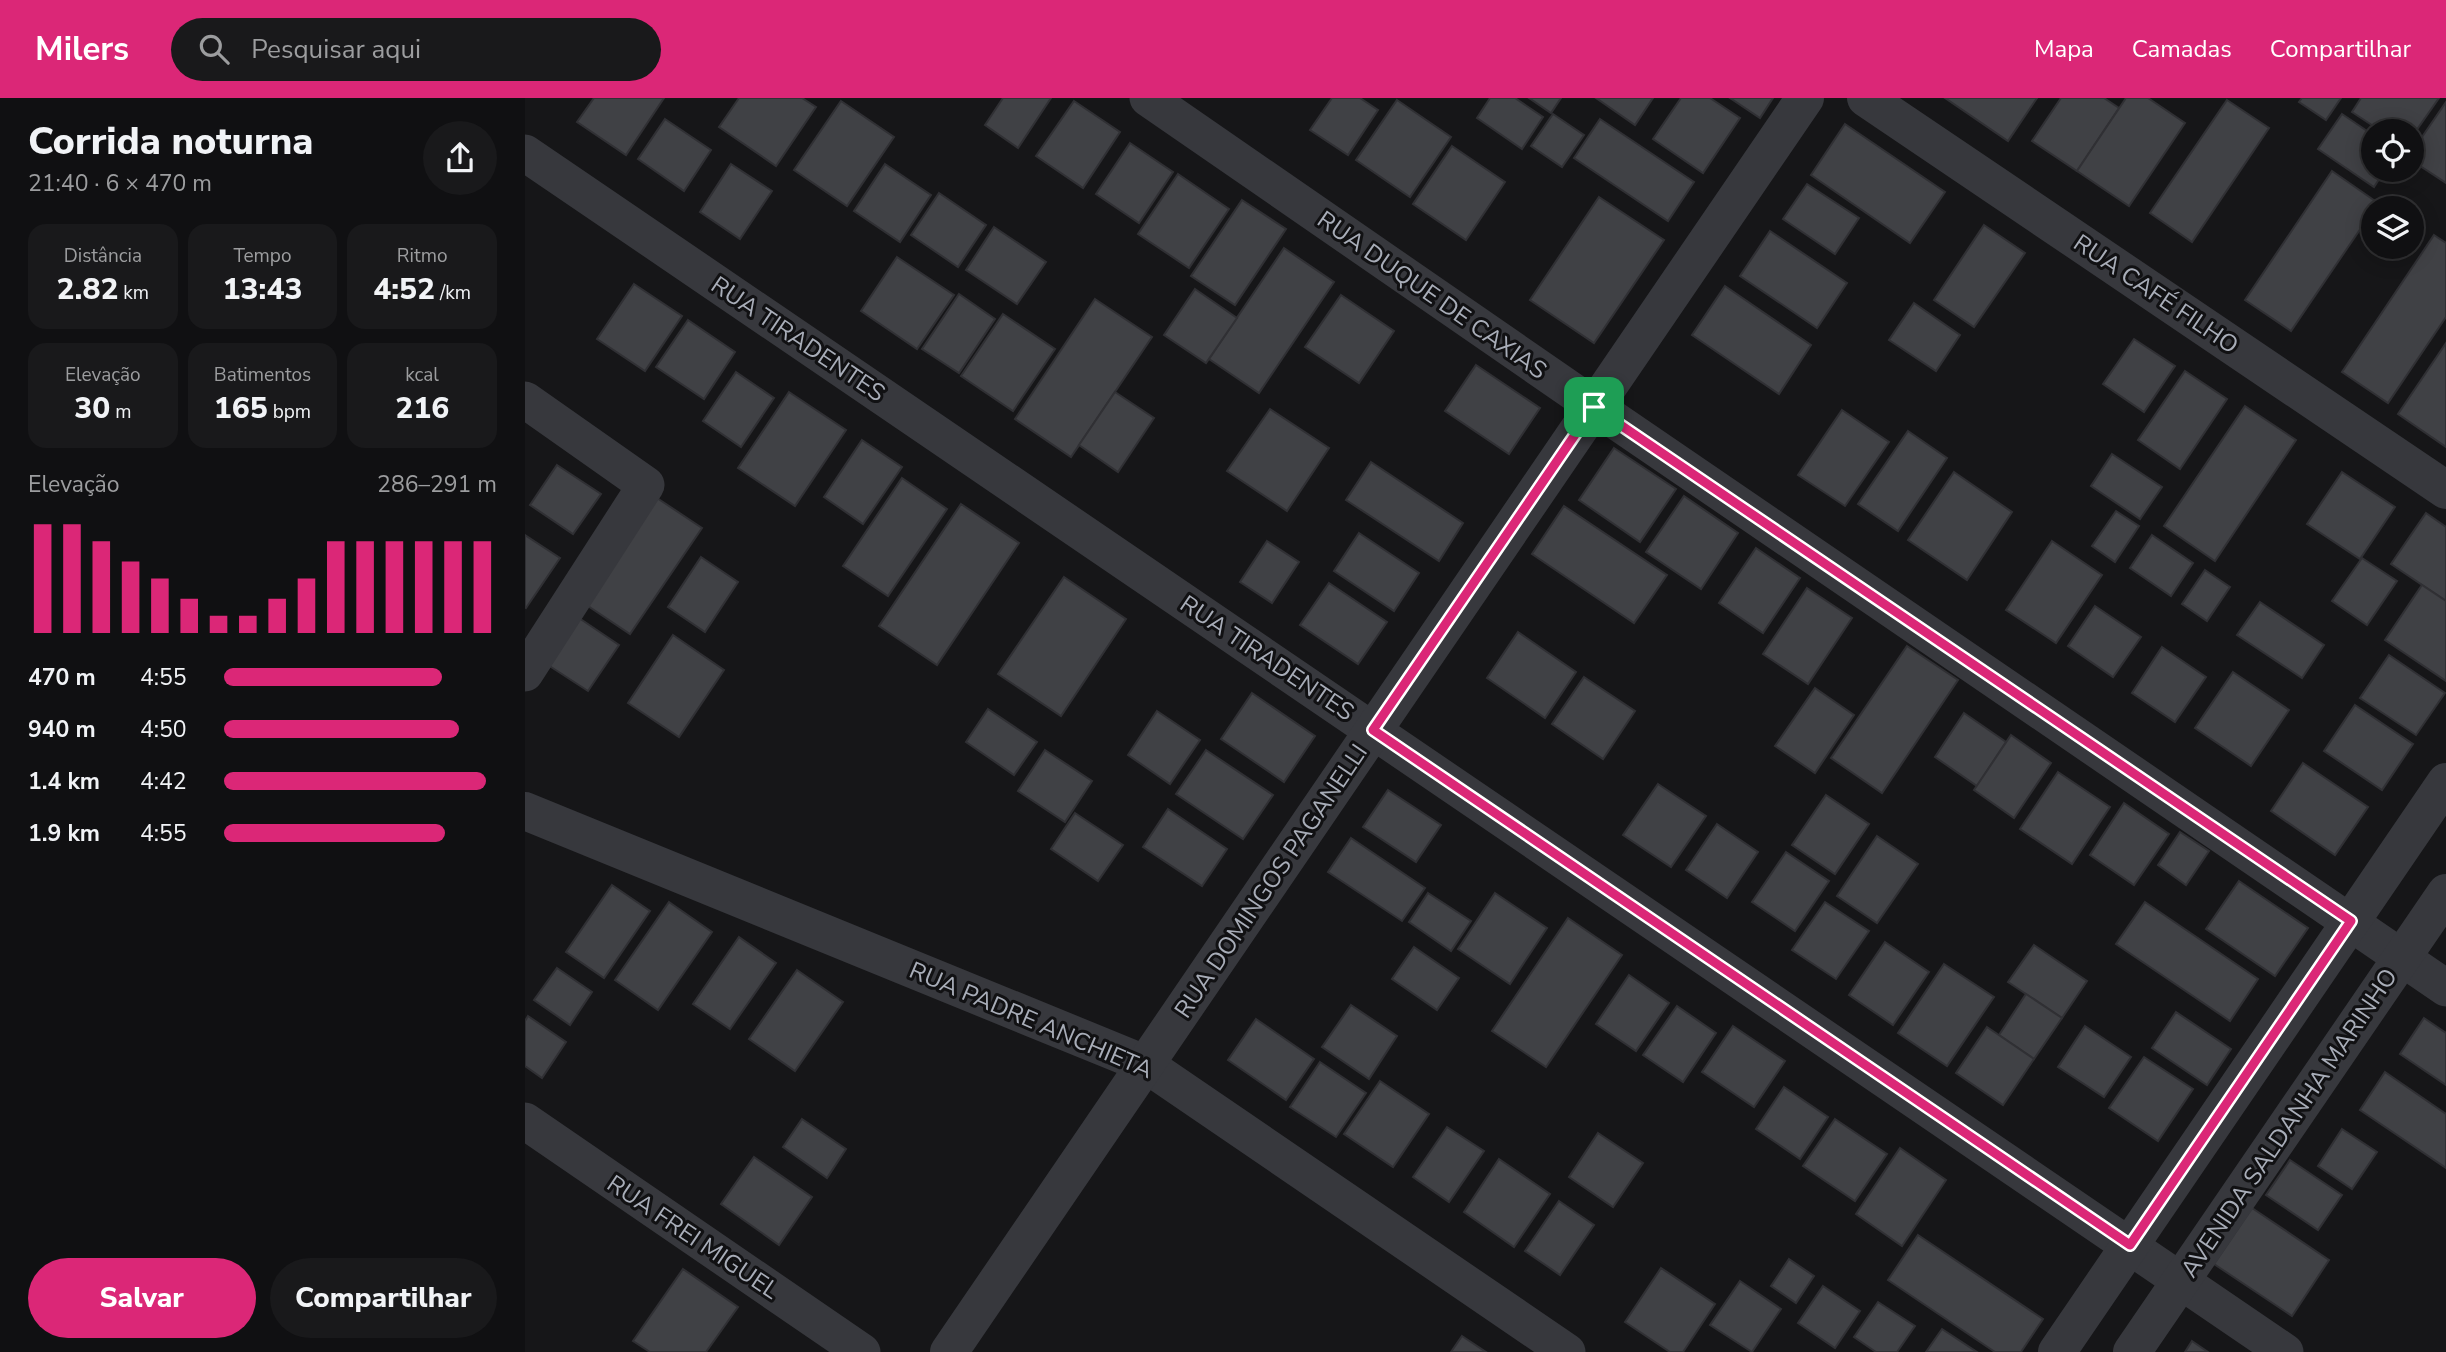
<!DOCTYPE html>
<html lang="pt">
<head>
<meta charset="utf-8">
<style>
	body { margin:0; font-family:"Nunito Sans",sans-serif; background:#19191b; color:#f1f3f6; height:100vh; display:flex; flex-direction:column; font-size:26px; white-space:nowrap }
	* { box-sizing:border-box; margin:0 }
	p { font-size:23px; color:#9c9d9f }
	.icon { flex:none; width:38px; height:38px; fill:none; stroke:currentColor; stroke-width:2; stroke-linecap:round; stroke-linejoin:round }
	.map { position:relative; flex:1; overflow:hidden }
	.details { display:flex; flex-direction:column; background:#101012; width:525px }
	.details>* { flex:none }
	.buttons { position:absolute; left:1836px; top:21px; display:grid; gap:14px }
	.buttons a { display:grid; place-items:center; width:63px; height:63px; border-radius:50%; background:#101012; box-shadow:0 4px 18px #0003,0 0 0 2px #303032; font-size:35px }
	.pin { position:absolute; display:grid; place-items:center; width:60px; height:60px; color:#fff; margin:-30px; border-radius:14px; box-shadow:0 4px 10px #0006 }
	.round { display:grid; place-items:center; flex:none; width:74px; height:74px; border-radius:37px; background:#19191b }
	.head { display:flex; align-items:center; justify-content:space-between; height:119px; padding:0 28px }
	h1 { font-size:38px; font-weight:800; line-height:52px }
	.stats { display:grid; grid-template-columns:repeat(3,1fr); gap:10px; height:119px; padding:7px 28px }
	.stats div { display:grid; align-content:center; border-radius:18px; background:#19191b; text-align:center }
	.stats b { font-size:30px; font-weight:800 }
	.stats small { font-size:19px; font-weight:400 }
	.stats p { font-size:19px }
	.chart { height:196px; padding:14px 28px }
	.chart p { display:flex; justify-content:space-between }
	.chart svg { width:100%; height:126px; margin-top:7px; stroke:#db2777; stroke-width:6 }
	.button { display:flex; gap:14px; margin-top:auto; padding:14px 28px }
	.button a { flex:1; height:80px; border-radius:42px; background:#db2777; color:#fff; font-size:28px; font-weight:800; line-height:80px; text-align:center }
	.button a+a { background:#19191b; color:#f1f3f6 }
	ul { padding:0 28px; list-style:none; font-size:23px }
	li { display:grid; grid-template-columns:112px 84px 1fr; align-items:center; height:52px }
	li i { height:18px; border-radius:9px; background:#db2777 }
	header { display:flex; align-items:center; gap:42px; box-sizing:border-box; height:98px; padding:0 35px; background:#db2777; color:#fff }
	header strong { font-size:33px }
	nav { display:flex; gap:38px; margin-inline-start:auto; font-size:24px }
	.search { width:490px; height:63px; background:#19191b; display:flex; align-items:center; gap:18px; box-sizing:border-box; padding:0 24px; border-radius:38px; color:#9c9d9f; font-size:26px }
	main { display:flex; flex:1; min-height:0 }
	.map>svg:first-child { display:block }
	.building { fill:#404145; stroke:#303034; stroke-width:2 }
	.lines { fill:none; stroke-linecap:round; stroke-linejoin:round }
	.minor { stroke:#37383d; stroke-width:37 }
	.tertiary { stroke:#37383d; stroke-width:38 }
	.route-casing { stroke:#fff; stroke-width:14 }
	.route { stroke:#db2777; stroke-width:9 }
	.labels { text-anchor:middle; stroke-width:6; stroke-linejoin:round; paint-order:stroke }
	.street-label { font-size:24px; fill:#a8adb8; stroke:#111113 }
</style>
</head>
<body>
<header>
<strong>Milers</strong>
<div class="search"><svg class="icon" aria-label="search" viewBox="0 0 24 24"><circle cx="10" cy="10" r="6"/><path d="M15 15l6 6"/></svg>Pesquisar aqui</div>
<nav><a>Mapa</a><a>Camadas</a><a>Compartilhar</a></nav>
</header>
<main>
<section class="details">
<div class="head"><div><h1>Corrida noturna</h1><p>21:40 · 6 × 470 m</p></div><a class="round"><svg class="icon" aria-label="share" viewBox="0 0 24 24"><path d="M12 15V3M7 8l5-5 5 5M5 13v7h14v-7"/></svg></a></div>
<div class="stats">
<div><p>Distância</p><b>2.82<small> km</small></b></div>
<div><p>Tempo</p><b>13:43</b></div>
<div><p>Ritmo</p><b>4:52<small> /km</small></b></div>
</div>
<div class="stats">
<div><p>Elevação</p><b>30<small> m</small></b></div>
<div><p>Batimentos</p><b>165<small> bpm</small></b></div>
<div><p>kcal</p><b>216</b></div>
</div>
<div class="chart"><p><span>Elevação</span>286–291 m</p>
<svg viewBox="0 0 160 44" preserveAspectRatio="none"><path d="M5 44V6M15 44V6M25 44V12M35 44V19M45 44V25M55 44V32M65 44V38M75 44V38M85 44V32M95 44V25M105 44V12M115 44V12M125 44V12M135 44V12M145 44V12M155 44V12"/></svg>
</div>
<ul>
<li><b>470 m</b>4:55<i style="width:80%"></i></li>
<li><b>940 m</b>4:50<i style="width:86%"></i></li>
<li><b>1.4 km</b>4:42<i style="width:96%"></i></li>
<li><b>1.9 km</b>4:55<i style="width:81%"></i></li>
</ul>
<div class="button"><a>Salvar</a><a>Compartilhar</a></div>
</section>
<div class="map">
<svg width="1921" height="1254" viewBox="0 0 1921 1254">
	<rect width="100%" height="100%" fill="#161618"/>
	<g class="building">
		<polygon points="69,0 139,0 101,57 52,24"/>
		<polygon points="214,0 277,0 291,9 251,68 194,29"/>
		<polygon points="478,0 526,0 493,50 460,27"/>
		<polygon points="807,0 835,0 853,12 823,57 785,32"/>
		<polygon points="965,0 990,0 1018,19 997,51 952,20"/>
		<polygon points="1004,0 1036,0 1026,15"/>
		<polygon points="1071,0 1128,0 1110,27"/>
		<polygon points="1156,0 1185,0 1215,20 1178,75 1128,41"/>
		<polygon points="1205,0 1248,0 1235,20"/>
		<polygon points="1420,0 1512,0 1483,43"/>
		<polygon points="1536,0 1579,0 1594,10 1552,73 1507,43"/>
		<polygon points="1601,0 1623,0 1660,25 1604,108 1552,73"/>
		<polygon points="1777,0 1816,0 1801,22 1774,4"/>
		<polygon points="1836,0 1914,0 1886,40 1886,33 1856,33 1827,14"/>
		<polygon points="872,2 926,39 885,99 831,62"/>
		<polygon points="1702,2 1744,30 1667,144 1625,115"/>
		<polygon points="316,3 369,39 322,108 269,72"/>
		<polygon points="549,3 595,34 558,90 511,58"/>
		<polygon points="1921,4 1921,85 1886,62 1886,55"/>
		<polygon points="1028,16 1059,37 1037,69 1006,48"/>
		<polygon points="1817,16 1848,37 1848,72 1860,72 1849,89 1793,51"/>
		<polygon points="140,21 186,52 159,93 113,61"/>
		<polygon points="1075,21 1169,84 1143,123 1049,60"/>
		<polygon points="1320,26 1420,94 1385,145 1286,77"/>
		<polygon points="605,45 648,74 614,125 571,96"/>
		<polygon points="927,48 980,84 941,142 888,106"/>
		<polygon points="206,66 247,93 215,141 175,114"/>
		<polygon points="360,66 406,97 375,144 329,113"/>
		<polygon points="1807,73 1853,105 1766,233 1720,202"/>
		<polygon points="653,76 704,111 664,170 613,136"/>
		<polygon points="1282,86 1334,120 1310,156 1258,121"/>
		<polygon points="414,95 461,127 433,169 386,137"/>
		<polygon points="1074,99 1139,142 1069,245 1005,202"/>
		<polygon points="717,102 761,131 710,207 666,178"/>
		<polygon points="1459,127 1500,155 1449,229 1409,202"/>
		<polygon points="469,129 521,164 492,206 441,172"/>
		<polygon points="1245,133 1322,185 1292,230 1215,178"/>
		<polygon points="1909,137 1921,145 1921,219 1863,305 1817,274"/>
		<polygon points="759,150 809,184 734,295 684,261"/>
		<polygon points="372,159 429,197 392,251 336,213"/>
		<polygon points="109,186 157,218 120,273 72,241"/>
		<polygon points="1200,188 1286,247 1254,296 1167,237"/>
		<polygon points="670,191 712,220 681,265 639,237"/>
		<polygon points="434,196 470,221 434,275 397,251"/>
		<polygon points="816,197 869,233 834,285 780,249"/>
		<polygon points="570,201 627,239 546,359 490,321"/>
		<polygon points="1389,205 1435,237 1411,273 1364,242"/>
		<polygon points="478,216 530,251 488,313 436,278"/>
		<polygon points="163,222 210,254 179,301 131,269"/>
		<polygon points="1609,241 1650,268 1619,314 1578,286"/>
		<polygon points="1921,245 1921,349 1873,316"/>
		<polygon points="951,267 1015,310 984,356 920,313"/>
		<polygon points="1660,273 1702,301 1655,371 1613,342"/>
		<polygon points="211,274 249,300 216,349 178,323"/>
		<polygon points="264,294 321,332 270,408 213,370"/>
		<polygon points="590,294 629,320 593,374 554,347"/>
		<polygon points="1720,308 1771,342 1690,463 1639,428"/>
		<polygon points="745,311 804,350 762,413 702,373"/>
		<polygon points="1317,312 1364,344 1320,408 1273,377"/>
		<polygon points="1383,333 1422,360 1373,433 1333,406"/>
		<polygon points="337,342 377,369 338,426 299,399"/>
		<polygon points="1089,350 1151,391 1115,444 1054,402"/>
		<polygon points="1587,356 1637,389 1615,421 1566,388"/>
		<polygon points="846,364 938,425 914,463 821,402"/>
		<polygon points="32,367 76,396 48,436 5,407"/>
		<polygon points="1429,374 1487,414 1442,482 1383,442"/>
		<polygon points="1817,374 1870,409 1835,461 1782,426"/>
		<polygon points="377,380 422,411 363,498 318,468"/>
		<polygon points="1159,398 1213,435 1176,491 1121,454"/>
		<polygon points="132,400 177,430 105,536 60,506"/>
		<polygon points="436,406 494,445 412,567 354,528"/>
		<polygon points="1039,408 1142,477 1109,525 1007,456"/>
		<polygon points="1591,413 1614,428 1590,464 1567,448"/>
		<polygon points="1901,415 1921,429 1921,503 1866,466"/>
		<polygon points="834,435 894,475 869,513 809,473"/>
		<polygon points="0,437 35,460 1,510 0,509"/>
		<polygon points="1627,437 1668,465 1646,498 1605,470"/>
		<polygon points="742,443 774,464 747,505 715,484"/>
		<polygon points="1527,443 1577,477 1531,545 1481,512"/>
		<polygon points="1231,450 1275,480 1238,535 1194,505"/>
		<polygon points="176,459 213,484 180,534 143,509"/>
		<polygon points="1837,460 1872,483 1842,527 1807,503"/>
		<polygon points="1680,472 1705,489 1682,523 1657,506"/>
		<polygon points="539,479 601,521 536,618 473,576"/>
		<polygon points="804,485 862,524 833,566 775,527"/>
		<polygon points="1897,487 1921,503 1921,583 1860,542"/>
		<polygon points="1282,490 1327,520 1283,586 1238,556"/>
		<polygon points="1735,504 1799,547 1777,580 1712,537"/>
		<polygon points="1570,508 1616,539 1588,579 1543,548"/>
		<polygon points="54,520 94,547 63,593 23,567"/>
		<polygon points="993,534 1051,574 1020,620 962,580"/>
		<polygon points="148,537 199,572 154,639 103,605"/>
		<polygon points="1382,548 1433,582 1357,695 1306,660"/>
		<polygon points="1637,549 1681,579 1650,624 1607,595"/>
		<polygon points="1864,557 1920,595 1891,637 1835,600"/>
		<polygon points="1708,574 1764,612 1726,668 1670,630"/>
		<polygon points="1059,579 1110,613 1078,661 1027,626"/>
		<polygon points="1290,590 1329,617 1290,675 1250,648"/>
		<polygon points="727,595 790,638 759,684 696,641"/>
		<polygon points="1830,607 1888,646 1857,692 1799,653"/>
		<polygon points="463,611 512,644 489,677 441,644"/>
		<polygon points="632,613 675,642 645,686 603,657"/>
		<polygon points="1439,615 1481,644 1452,688 1410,659"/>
		<polygon points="1486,637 1526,665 1489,720 1449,692"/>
		<polygon points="520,652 567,683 540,724 493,693"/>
		<polygon points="681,652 748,697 718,741 651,696"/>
		<polygon points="1778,665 1843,709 1810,757 1746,713"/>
		<polygon points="1533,674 1585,709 1547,766 1495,731"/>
		<polygon points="1133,686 1181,718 1146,769 1098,737"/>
		<polygon points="863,692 916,727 891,764 838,729"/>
		<polygon points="1301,697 1344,726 1310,776 1267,747"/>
		<polygon points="1599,705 1644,736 1609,787 1565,757"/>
		<polygon points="643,711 702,751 677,788 618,749"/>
		<polygon points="550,715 598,747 573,783 526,751"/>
		<polygon points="1192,726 1233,754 1202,800 1161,772"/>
		<polygon points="1655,734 1684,753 1661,787 1633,767"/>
		<polygon points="1352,738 1393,766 1352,825 1312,798"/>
		<polygon points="826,740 900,790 877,823 803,774"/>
		<polygon points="1261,754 1304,783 1270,833 1227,804"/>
		<polygon points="1714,783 1783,830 1750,878 1681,831"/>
		<polygon points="87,787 125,813 79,880 41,854"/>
		<polygon points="903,795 946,823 926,853 884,824"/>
		<polygon points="970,795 1022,830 985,886 933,851"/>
		<polygon points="144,804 187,834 133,912 90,882"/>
		<polygon points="1300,804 1344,833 1311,881 1267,852"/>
		<polygon points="1620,804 1733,881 1705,923 1591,846"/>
		<polygon points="1043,820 1097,857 1021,969 967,933"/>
		<polygon points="214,839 251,865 205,931 168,906"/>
		<polygon points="1360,844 1404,874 1368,927 1324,897"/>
		<polygon points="1509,847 1562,883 1537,920 1483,884"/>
		<polygon points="889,849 934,880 912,912 867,881"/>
		<polygon points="1419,866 1469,899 1422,968 1373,935"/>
		<polygon points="32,870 67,894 45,927 9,902"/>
		<polygon points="272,872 318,904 270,973 224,941"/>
		<polygon points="1104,877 1144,905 1111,953 1071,926"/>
		<polygon points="1501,896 1537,920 1509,961 1474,937"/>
		<polygon points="826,907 872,938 844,981 797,949"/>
		<polygon points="1152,908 1191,935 1158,984 1118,957"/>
		<polygon points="1651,914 1706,951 1682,987 1627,950"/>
		<polygon points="3,918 41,944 17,980 0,968 0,923"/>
		<polygon points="1899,920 1921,935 1921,987 1875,956"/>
		<polygon points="731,921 789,961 761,1002 703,962"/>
		<polygon points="1208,928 1260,963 1229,1009 1177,974"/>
		<polygon points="1560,928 1606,959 1579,999 1533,969"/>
		<polygon points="1462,929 1509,961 1478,1007 1431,975"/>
		<polygon points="1619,959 1668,991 1633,1043 1584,1010"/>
		<polygon points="795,964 841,995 811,1039 765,1009"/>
		<polygon points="1860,974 1921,1016 1921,1070 1835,1012"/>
		<polygon points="855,983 904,1016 868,1069 819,1036"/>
		<polygon points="1259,989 1303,1019 1275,1061 1231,1031"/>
		<polygon points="277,1021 321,1051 302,1080 258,1049"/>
		<polygon points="1310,1021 1362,1056 1330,1103 1278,1068"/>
		<polygon points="922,1029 959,1053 924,1104 888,1079"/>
		<polygon points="1817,1031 1852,1054 1827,1091 1793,1068"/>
		<polygon points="1073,1035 1118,1065 1088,1109 1044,1079"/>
		<polygon points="1375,1050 1421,1082 1377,1148 1331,1116"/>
		<polygon points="229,1059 287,1099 254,1147 196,1106"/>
		<polygon points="974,1061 1025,1096 989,1149 939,1114"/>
		<polygon points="1765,1062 1817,1097 1793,1132 1741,1097"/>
		<polygon points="1034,1103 1069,1127 1035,1177 1000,1153"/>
		<polygon points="1727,1110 1804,1162 1767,1218 1689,1166"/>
		<polygon points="1393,1137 1518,1221 1496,1254 1470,1254 1363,1182"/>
		<polygon points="1264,1161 1289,1178 1271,1205 1246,1188"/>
		<polygon points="1136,1170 1190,1206 1158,1254 1145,1254 1100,1224"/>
		<polygon points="158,1171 213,1209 181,1254 125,1254 108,1243"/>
		<polygon points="1215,1183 1256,1211 1227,1254 1185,1227"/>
		<polygon points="1298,1188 1335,1213 1310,1250 1273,1225"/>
		<polygon points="1353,1204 1390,1228 1372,1254 1351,1254 1329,1239"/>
		<polygon points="1417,1231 1452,1254 1401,1254"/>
		<polygon points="937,1238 961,1254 926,1254"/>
		<polygon points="1667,1243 1683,1254 1660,1254"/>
	</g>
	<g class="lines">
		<g class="minor">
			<polyline points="623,0 1069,308 1921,890"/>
			<polyline points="0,55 1760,1254"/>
			<polyline points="0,302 121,387 0,575"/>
			<polyline points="620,966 1042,1254"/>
			<polyline points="0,1023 337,1254"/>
		</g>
		<g class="tertiary">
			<polyline points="1341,0 1921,392"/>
			<polyline points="0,713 620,966"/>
			<polyline points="424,1254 1280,0"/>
			<polyline points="1532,1254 1921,684"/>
			<polyline points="1607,1254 1921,795"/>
		</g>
	</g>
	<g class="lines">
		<g class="route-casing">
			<polygon id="route" points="1069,309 1826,823 1605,1147 848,632"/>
		</g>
		<use href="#route" class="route"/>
	</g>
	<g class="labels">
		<g class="street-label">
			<text transform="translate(1631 196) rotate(34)" y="8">RUA CAFÉ FILHO</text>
			<text transform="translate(907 197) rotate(35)" y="8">RUA DUQUE DE CAXIAS</text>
			<text transform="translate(273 241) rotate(34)" y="8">RUA TIRADENTES</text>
			<text transform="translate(742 560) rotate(34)" y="8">RUA TIRADENTES</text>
			<text transform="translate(746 783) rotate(-56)" y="8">RUA DOMINGOS PAGANELLI</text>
			<text transform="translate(506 922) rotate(23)" y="8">RUA PADRE ANCHIETA</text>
			<text transform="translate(1764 1025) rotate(-56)" y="8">AVENIDA SALDANHA MARINHO</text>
			<text transform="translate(168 1139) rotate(34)" y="8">RUA FREI MIGUEL</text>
		</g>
	</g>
</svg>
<div class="buttons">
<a><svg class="icon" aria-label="locate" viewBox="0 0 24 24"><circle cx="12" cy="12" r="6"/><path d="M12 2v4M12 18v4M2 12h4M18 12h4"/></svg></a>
<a><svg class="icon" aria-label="layers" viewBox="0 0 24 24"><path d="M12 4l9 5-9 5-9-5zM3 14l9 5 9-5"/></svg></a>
</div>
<div class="pin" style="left:1069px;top:309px;background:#1e9e55"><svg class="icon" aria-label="arrive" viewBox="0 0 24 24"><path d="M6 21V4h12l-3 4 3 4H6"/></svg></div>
</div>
</main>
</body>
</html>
